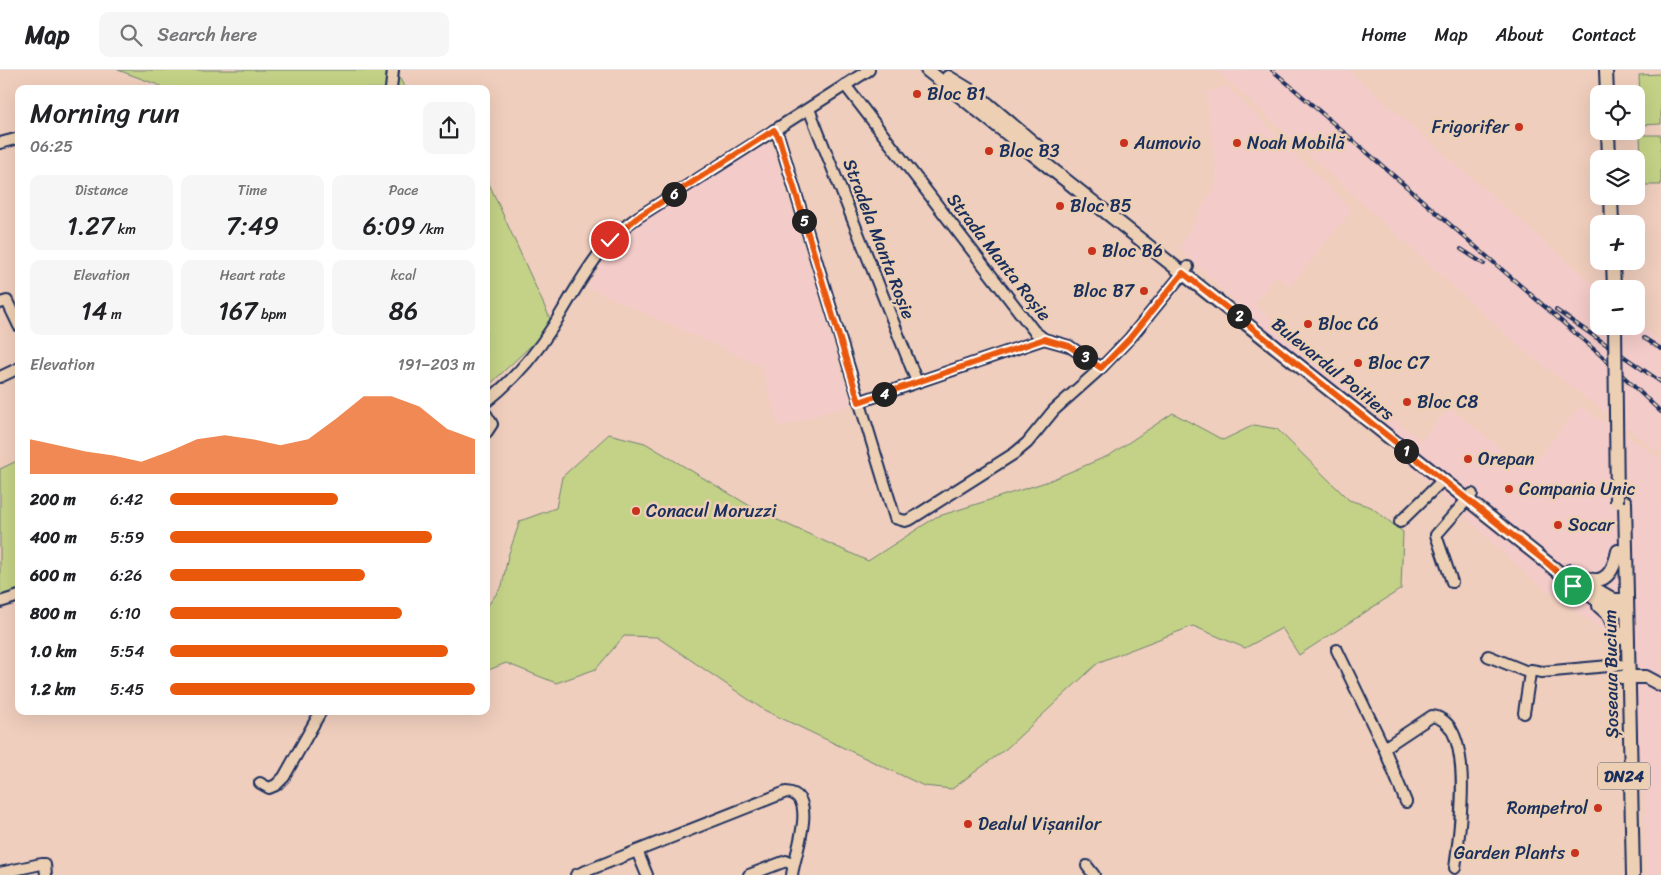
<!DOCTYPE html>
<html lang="en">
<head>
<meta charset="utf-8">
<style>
	body { margin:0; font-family:Sriracha,sans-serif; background:#f6f6f6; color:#202124; height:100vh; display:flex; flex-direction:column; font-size:19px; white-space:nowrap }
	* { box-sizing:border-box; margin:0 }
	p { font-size:16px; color:#757577 }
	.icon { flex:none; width:28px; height:28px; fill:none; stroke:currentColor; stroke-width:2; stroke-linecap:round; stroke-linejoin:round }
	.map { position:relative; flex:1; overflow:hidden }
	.side { position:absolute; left:15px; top:15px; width:475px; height:630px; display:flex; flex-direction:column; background:#fff; border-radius:10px; box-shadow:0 5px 20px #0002 }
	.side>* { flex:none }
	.tools { position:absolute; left:1590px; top:15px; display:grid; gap:10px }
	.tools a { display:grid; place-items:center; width:55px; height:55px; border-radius:10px; background:#fff; box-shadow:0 5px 20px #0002; font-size:25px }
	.pin { position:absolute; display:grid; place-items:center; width:42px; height:42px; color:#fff; margin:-21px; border:2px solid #fff; border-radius:50%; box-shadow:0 1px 5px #0007 }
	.km { position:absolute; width:25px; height:25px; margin:-12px; border-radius:50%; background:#222; color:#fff; font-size:14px; line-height:25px; text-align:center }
	.round { display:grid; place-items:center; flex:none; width:52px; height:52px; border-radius:10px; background:#f6f6f6 }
	.headline { display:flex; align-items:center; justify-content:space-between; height:85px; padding:0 15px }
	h1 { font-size:28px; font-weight:600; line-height:38px }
	.figures { display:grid; grid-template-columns:repeat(3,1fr); gap:8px; height:85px; padding:5px 15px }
	.figures div { display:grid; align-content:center; border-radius:10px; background:#f6f6f6; text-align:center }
	.figures b { font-size:25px; font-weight:600 }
	.figures small { font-size:14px; font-weight:400 }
	.figures p { font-size:14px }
	.chart { height:140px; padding:10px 15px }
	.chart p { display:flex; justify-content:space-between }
	.chart svg { width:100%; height:90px; margin-top:5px; fill:#ea580c; opacity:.7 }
	ul { padding:0 15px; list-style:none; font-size:16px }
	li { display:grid; grid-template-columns:80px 60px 1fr; align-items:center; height:38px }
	li i { height:12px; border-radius:6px; background:#ea580c }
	header { display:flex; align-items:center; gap:30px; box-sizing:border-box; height:70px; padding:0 25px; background:#fff; border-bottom:1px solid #e0e0e0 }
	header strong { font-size:24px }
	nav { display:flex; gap:28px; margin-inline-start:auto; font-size:18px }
	.search { width:350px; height:45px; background:#f6f6f6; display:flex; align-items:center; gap:12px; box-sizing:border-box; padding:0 18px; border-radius:10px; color:#757577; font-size:19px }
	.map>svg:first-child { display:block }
	.built { fill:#f3cbc8 }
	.green { fill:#c3d286; stroke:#6f8072 }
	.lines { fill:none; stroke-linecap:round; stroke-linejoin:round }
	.minor-casing { stroke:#1b2f5e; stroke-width:14 }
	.major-casing { stroke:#1b2f5e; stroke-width:16 }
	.minor { stroke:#edd0b4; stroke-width:10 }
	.major { stroke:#edd0b4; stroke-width:12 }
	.rail-casing { stroke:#1b2f5e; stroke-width:4 }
	.rail { stroke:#edd0b4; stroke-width:2; stroke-dasharray:5.5; stroke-linecap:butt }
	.major-bridge-casing { stroke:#1b2f5e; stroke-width:16; stroke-linecap:butt }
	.major-bridge { stroke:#edd0b4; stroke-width:12 }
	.route-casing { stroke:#fff; stroke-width:10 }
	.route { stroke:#ea580c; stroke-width:6 }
	.poi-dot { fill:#c8321e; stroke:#edd0b4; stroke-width:2 }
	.labels { text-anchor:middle; stroke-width:5; stroke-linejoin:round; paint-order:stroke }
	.shield { fill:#edd0b4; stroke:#5a5f78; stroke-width:1 }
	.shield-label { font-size:16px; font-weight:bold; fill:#1b2f5e }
	.poi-label { font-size:18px; fill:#1b2f5e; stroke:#edd0b4; text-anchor:start }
	.street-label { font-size:18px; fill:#1b2f5e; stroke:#edd0b4 }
</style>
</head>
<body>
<header>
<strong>Map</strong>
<div class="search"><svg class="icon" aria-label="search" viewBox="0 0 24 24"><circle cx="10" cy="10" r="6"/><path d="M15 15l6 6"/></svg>Search here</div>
<nav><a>Home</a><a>Map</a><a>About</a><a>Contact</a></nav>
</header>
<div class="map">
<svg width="1661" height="805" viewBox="0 0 1661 805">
	<rect width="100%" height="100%" fill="#f0cebd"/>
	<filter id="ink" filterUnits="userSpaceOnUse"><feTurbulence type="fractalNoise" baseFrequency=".02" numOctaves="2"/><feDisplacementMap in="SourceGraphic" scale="10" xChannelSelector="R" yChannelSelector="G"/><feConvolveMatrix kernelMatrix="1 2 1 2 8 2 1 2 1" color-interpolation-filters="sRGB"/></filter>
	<g filter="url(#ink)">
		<g class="built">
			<polygon points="1216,0 1348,0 1599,219 1599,256 1636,256 1636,251 1661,272 1661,384 1525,282"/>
			<polygon points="1227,16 1352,140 1290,217 1276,205 1254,235 1421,371 1449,337 1528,400 1580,336 1661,388 1661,805 1646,805 1644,702 1609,565 1527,505 1179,179 1217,110 1206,22"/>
			<polygon points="768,71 773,78 851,335 779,357 761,296 587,217 617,170 632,158"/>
		</g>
		<g class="green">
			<polygon points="118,0 396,0 405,19 207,19 199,16 169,19"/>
			<polygon points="1661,4 1661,54 1641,55 1639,5"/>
			<polygon points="1640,65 1661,65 1661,115 1642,115"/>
			<polygon points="486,107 553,255 486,318"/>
			<polygon points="1173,343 1223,370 1254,355 1277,359 1349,430 1371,437 1403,462 1401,519 1299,585 1282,558 1245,578 1193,556 1099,592 1007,678 952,719 924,716 764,640 657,567 624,566 596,599 556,613 506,593 486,601 486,538 502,516 508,486 520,451 556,438 562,407 609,364 645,373 760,442 868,491 936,447 1046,412 1110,385"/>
			<polygon points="19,390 19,526 0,532 0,399"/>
		</g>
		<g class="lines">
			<g class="minor-casing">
				<g id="minor">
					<polyline points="845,15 1034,261 1044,269 1069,276 1101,298 1130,268 1188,197"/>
					<polyline points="391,19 393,0"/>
					<polyline points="809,39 917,312"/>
					<polyline points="774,60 779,68 895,448 905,451 911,449 1015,383 1027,373 1054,340 1101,298"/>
					<polyline points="0,73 19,68"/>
					<polyline points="0,233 7,231 19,256"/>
					<polyline points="0,307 19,298"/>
					<path d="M486 332C511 312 535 285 552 258 578 217 597 174 638 147L869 0"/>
					<polyline points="859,332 1044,269"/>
					<polyline points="486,344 492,354 486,363"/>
					<polyline points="1400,452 1443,410"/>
					<polyline points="1452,512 1436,465 1472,424"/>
					<polyline points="0,532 19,526"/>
					<polyline points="1337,580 1384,678 1406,732"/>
					<polyline points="1488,586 1530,603 1531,600 1542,602 1620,595"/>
					<polyline points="1524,643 1530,603"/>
					<path d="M1384 678 1432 646C1477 652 1459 766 1455 798"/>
					<polyline points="260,713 269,718 276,715 284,707 321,641"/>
					<polyline points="637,781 647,805"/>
					<polyline points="1087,796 1094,805"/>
					<polyline points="0,803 41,794 45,794 46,805"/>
					<path d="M576 805 786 722C820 724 794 786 792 805"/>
					<polyline points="749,805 786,791 793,795"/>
				</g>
			</g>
			<g class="major-casing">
				<g id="major">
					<polyline points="927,0 1565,507 1607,537 1613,540 1627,539"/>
					<polyline points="1606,0 1607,24"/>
					<polyline points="948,7 976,24 1043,81"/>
					<polyline points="1608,61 1609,89"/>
					<polyline points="1611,126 1612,154"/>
					<polyline points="1613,191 1614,219"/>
					<polyline points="1625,432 1633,805"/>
					<path d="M1570 501C1597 517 1611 513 1618 481"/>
					<polyline points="1590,516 1614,530 1627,530"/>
					<polyline points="1599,536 1608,544 1620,568"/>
					<polyline points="1621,607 1646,607 1661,615"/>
				</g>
			</g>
			<use href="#minor" class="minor"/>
			<use href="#major" class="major"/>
			<g class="rail-casing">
				<g id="rail">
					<polyline points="1272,0 1605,289 1661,342"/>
					<polyline points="1461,179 1484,194"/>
					<polyline points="1556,240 1661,312"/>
					<polyline points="1644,268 1661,279"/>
				</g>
			</g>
			<use href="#rail" class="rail"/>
			<g class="major-bridge-casing">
				<polyline id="major-bridge" points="1615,256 1617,432"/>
			</g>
			<use href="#major-bridge" class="major-bridge"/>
		</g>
	</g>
	<g class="lines" filter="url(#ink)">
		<g class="route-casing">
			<polyline id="route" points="610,170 638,147 774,60 779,68 859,332 1044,269 1069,276 1101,298 1130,268 1183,203 1546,492 1573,516"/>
		</g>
		<use href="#route" class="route"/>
	</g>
	<g class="poi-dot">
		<circle cx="917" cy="24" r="5"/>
		<circle cx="1519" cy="57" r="5"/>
		<circle cx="1124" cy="73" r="5"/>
		<circle cx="1237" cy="73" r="5"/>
		<circle cx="989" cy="81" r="5"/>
		<circle cx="1060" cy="136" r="5"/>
		<circle cx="1092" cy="181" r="5"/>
		<circle cx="1144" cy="221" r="5"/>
		<circle cx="1308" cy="254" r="5"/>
		<circle cx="1358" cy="293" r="5"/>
		<circle cx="1407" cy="332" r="5"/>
		<circle cx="1468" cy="389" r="5"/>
		<circle cx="1509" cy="419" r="5"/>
		<circle cx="636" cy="441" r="5"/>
		<circle cx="1558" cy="455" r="5"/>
		<circle cx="1598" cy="738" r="5"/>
		<circle cx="968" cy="754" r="5"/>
		<circle cx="1575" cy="783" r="5"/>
	</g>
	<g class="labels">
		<rect class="shield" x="1598" y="692.5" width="52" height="27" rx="4"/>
		<g class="shield-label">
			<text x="1624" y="712">DN24</text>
		</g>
		<g class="poi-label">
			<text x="927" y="30">Bloc B1</text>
			<text x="1509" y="63" text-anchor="end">Frigorifer</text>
			<text x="1134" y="79">Aumovio</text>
			<text x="1247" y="79">Noah Mobilă</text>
			<text x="999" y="87">Bloc B3</text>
			<text x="1070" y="142">Bloc B5</text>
			<text x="1102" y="187">Bloc B6</text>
			<text x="1134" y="227" text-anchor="end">Bloc B7</text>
			<text x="1318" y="260">Bloc C6</text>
			<text x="1368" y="299">Bloc C7</text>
			<text x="1417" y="338">Bloc C8</text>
			<text x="1478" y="395">Orepan</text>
			<text x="1519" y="425">Compania Unic</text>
			<text x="646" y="447">Conacul Moruzzi</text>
			<text x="1568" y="461">Socar</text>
			<text x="1588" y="744" text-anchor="end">Rompetrol</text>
			<text x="978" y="760">Dealul Vișanilor</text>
			<text x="1565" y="789" text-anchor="end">Garden Plants</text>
		</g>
		<g class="street-label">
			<text transform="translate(879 169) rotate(69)" y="6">Stradela Manta Roșie</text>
			<text transform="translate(999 187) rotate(52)" y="6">Strada Manta Roșie</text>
			<text transform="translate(1333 299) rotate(39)" y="6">Bulevardul Poitiers</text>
			<text transform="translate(1611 604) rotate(-91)" y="6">Șoseaua Bucium</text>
		</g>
	</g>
</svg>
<div class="tools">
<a><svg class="icon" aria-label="locate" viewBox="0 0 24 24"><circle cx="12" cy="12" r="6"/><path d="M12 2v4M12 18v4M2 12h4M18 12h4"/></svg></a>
<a><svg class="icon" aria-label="layers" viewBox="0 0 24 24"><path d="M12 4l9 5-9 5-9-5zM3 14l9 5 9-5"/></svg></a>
<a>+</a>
<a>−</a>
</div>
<div class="pin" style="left:1573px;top:516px;background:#1e9e55"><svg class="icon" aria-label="arrive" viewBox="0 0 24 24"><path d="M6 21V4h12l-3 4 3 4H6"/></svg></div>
<div class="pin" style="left:610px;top:170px;background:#d93025"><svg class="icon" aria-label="check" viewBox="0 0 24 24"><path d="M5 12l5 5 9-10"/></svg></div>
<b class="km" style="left:1406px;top:381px">1</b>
<b class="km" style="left:1239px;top:246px">2</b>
<b class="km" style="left:1085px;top:287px">3</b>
<b class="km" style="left:884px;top:324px">4</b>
<b class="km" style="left:804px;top:151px">5</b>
<b class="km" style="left:674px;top:124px">6</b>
<section class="side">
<div class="headline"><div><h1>Morning run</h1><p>06:25</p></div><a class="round"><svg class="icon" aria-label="share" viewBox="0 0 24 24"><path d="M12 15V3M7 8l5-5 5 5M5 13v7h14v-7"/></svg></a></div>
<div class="figures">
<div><p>Distance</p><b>1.27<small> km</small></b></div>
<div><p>Time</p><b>7:49</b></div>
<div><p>Pace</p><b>6:09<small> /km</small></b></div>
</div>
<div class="figures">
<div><p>Elevation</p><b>14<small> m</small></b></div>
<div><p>Heart rate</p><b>167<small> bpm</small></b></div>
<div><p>kcal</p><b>86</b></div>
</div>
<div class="chart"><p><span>Elevation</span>191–203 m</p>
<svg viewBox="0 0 160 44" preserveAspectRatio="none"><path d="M0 44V27L10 30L20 33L30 35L40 38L50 33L60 27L70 25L80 27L90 30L100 27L110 17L120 6L130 6L140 11L150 22L160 27V44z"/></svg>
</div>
<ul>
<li><b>200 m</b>6:42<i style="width:55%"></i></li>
<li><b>400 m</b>5:59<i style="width:86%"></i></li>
<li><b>600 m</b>6:26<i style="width:64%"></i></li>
<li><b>800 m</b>6:10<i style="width:76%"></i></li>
<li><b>1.0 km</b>5:54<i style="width:91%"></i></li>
<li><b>1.2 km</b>5:45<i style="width:100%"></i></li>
</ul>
</section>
</div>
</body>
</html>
